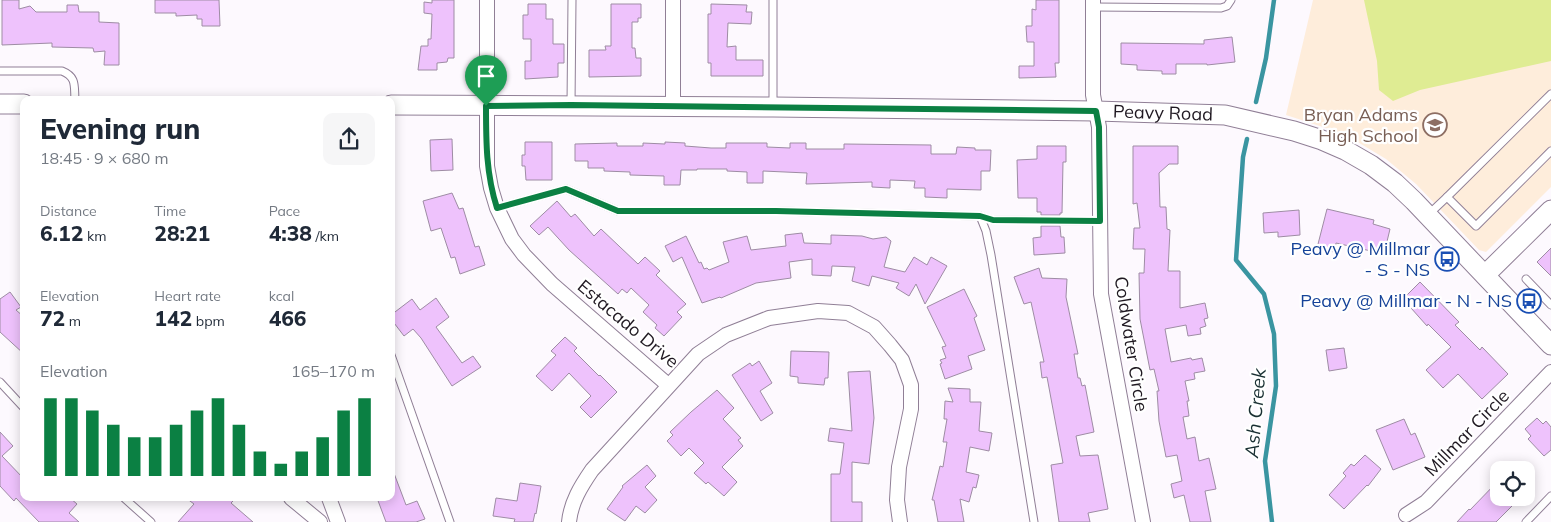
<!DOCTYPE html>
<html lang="en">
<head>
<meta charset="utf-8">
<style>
	body { margin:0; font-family:Mulish,sans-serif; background:#f6f6f7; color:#1f2937; height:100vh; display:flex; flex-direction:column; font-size:19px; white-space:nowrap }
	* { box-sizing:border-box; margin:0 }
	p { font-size:16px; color:#747a83 }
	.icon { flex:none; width:28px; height:28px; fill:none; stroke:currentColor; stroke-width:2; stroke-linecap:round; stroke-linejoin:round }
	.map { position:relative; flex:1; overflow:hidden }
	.panel { position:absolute; left:20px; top:96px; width:375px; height:405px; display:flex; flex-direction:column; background:#fff; border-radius:10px; box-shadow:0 2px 12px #0003 }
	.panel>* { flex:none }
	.buttons { position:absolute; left:1490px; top:461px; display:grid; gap:10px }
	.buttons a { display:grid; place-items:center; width:45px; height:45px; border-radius:10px; background:#fff; box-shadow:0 2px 12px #0003; font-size:25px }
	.pin { position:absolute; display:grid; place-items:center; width:42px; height:42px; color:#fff; margin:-51px -21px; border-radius:50% 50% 50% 0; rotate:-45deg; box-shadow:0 0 5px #0007 }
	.pin .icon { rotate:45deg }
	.round { display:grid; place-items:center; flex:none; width:52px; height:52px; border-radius:10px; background:#f6f6f7 }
	.headline { display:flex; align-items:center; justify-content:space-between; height:85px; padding:0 20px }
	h1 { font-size:28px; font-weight:800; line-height:38px }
	.metrics { display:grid; grid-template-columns:repeat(3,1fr); gap:8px; height:85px; padding:5px 20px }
	.metrics div { display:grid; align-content:center }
	.metrics b { font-size:21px; font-weight:800 }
	.metrics small { font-size:14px; font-weight:400 }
	.metrics p { font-size:14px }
	.chart { height:140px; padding:10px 20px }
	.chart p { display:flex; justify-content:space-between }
	.chart svg { width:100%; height:90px; margin-top:5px; stroke:#0b8043; stroke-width:6 }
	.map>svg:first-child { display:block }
	.education { fill:#feeddb }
	.green { fill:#dfec93 }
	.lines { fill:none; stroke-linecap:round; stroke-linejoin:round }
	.stream { stroke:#3a95a1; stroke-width:4.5 }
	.building { fill:#eec2fc; stroke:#9e8ca4 }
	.lane-casing { stroke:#907f96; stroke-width:9 }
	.street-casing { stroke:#907f96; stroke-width:16 }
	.secondary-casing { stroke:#907f96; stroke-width:21 }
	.lane { stroke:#fff; stroke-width:7 }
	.street { stroke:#fff; stroke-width:14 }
	.secondary { stroke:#fff; stroke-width:19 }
	.route-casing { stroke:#fff; stroke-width:10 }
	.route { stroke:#0b8043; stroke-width:6 }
	.labels { text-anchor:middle; stroke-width:4.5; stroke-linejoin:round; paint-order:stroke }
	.street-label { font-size:18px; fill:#1f1821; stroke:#fff }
	.education-label { font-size:18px; fill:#785e54; stroke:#fff; text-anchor:end }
	.transit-label { font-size:18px; fill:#164399; stroke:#fff; text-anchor:end }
	.water-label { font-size:19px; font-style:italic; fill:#192f32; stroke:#fff }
</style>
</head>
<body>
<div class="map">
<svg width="1551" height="522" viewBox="0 0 1551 522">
	<rect width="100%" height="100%" fill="#fdf9fe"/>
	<polygon class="education" points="1313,0 1551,0 1551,187 1486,252 1479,250 1416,184 1386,159 1351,138 1329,129 1286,115"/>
	<polygon class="green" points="1364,0 1551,0 1551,61 1420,90 1393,101 1379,90 1377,61"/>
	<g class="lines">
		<g class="stream">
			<polyline points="1256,102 1266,58 1274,0"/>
			<polyline points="1247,139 1243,157 1236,260 1264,294 1274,334 1276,386 1265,461 1272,522"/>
		</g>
	</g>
	<g class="building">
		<polygon points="2,0 19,0 19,9 30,6 36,12 67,12 67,5 78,5 79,12 99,12 99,22 119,23 119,65 104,65 105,51 94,52 93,48 52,47 52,43 2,45"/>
		<polygon points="155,0 219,0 220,26 202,26 202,19 197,19 197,15 176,16 176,13 155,13"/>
		<polygon points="432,0 454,0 454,58 448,58 447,62 437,63 437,70 418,70 421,46 428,46 428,39 431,39 432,14 424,13 424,2 432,3"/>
		<polygon points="1036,0 1059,0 1059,63 1055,63 1056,77 1019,78 1019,66 1034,66 1034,42 1027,42 1026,26 1032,26 1032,9 1036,10"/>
		<polygon points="528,4 546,4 546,19 553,19 553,44 564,44 564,63 558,63 558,77 525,79 525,61 531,61 531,39 523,39 523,15 528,15"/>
		<polygon points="611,4 641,4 641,18 638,18 638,22 632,22 632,48 635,48 636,58 641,58 641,76 589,77 589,50 606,50 605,46 611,46"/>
		<polygon points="711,4 747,5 746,12 752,12 751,24 728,23 727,47 736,46 736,60 763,60 763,76 711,76 711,63 708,63 708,14 711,14"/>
		<polygon points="1232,37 1235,62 1207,65 1207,64 1176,64 1176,74 1162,74 1162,71 1137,70 1137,65 1121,64 1121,43 1204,44 1204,40"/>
		<polygon points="452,139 453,170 431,171 430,140"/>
		<polygon points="525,142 552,142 552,180 526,180 525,166 522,166 522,155 525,155"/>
		<polygon points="665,142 685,143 685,146 711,148 726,148 726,143 767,143 767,147 790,148 790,143 806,143 806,149 844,149 844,144 931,145 931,154 956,154 957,147 975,148 975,150 991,150 990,171 981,171 981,190 947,189 947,198 925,197 925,188 914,188 915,181 890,180 890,188 872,187 872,182 806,184 807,173 763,171 763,183 747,183 747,172 727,171 727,169 697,169 697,170 681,170 680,185 664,185 664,176 630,175 630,172 604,171 604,168 588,168 588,161 575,161 575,144 617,143 617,146 643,146 643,143 665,144"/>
		<polygon points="1037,146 1066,146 1066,162 1063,162 1062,213 1060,213 1060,215 1041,215 1041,212 1037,212 1037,198 1018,198 1017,160 1037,159"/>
		<polygon points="1133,146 1178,146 1178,164 1169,164 1159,173 1160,207 1166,207 1167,229 1170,230 1168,271 1180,271 1180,308 1205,303 1208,318 1204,319 1206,326 1200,328 1201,334 1188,336 1186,325 1165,329 1171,362 1191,358 1192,360 1202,358 1205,371 1194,373 1195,379 1185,381 1189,401 1187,401 1189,416 1183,417 1187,439 1195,437 1199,461 1209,458 1216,489 1205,491 1211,522 1190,522 1184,495 1174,498 1171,484 1182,481 1177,455 1166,457 1159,421 1157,391 1159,391 1154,369 1150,370 1140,319 1139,273 1144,273 1145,249 1133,249 1134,228 1140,228 1137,203 1133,204"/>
		<polygon points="452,193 459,209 463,208 475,247 479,246 485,265 460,274 455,257 451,258 441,228 431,231 423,201"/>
		<polygon points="557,201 571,217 575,214 594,236 601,229 638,264 645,257 660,271 656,275 686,304 677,312 682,317 664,336 655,328 657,325 643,312 649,305 631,288 627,293 622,289 618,294 569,250 548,227 539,235 530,226"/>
		<polygon points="1327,209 1374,220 1373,224 1390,229 1384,254 1336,243 1334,252 1317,248"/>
		<polygon points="1299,210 1300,235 1278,237 1278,232 1264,233 1263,213"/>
		<polygon points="1041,226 1060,226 1061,237 1064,237 1065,253 1034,255 1033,238 1041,237"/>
		<polygon points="802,233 804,243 831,244 831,235 862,236 873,239 886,237 891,241 884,267 905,272 914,257 927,265 931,257 947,266 925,304 916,284 909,296 896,288 899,283 872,276 869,286 852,281 855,267 832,266 831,276 812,275 812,259 789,262 791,278 756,283 721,298 720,297 702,303 682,257 673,262 665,246 686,236 699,263 701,262 704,269 707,268 709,270 729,262 723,242 747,236 751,250 786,246 785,235"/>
		<polygon points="1551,248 1551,276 1537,262"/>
		<polygon points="1039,268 1042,278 1067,279 1066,297 1078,354 1074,354 1078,378 1080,378 1082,386 1085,385 1094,432 1076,436 1080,456 1098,455 1108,509 1088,513 1090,522 1059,522 1051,465 1063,463 1047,377 1042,378 1040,362 1044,362 1031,302 1024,304 1014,277"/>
		<polygon points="1420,282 1459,322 1455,325 1480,350 1482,347 1508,374 1482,399 1458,374 1443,388 1426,370 1451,347 1428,324 1427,326 1403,299"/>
		<polygon points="964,289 977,316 974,318 985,350 968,356 972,369 945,379 940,364 942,363 940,360 946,358 942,347 946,346 927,307"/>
		<polygon points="10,292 21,307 16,310 24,317 24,354 0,332 0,299"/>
		<polygon points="436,298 449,317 436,327 462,363 473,356 481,367 452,386 421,338 413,329 404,336 391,319 391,315 412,299 420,310"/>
		<polygon points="565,337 577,348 574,351 599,376 600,375 617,392 591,418 580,407 591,396 569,373 552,391 536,376 556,355 551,351"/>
		<polygon points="1344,348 1347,368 1329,371 1326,350"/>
		<polygon points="791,351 829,352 828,378 825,378 824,385 798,383 798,377 790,376"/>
		<polygon points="759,361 772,383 760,391 773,413 761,421 732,375 750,363 752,366"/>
		<polygon points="870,371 874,418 869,464 852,462 852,502 862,502 862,522 831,522 831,474 840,474 844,443 828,441 830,428 852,431 848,372"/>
		<polygon points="948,388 970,389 970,402 981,402 979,431 992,433 989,451 970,447 966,472 979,475 976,488 973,487 969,502 960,499 964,522 938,522 934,500 932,500 940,466 943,467 947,442 943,442 947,419 944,419 945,401 953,402"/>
		<polygon points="717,390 734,408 723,419 741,438 738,440 743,446 722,467 737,482 724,496 708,482 706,484 694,473 704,463 689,448 681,456 667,441 673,435 670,432 691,412"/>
		<polygon points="1537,418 1543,424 1546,421 1551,427 1551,450 1544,456 1528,439 1531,436 1525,429"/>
		<polygon points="1404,419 1411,435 1415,433 1425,457 1393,470 1376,430"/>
		<polygon points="0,432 13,446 2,456 24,479 24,498 70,498 77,504 69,513 79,522 39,522 16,498 14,501 0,486"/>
		<polygon points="1365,455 1381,469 1368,486 1367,485 1344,509 1329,495 1346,476 1343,473 1351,464 1354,466"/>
		<polygon points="647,465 656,476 645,487 657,500 645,513 636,506 625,521 607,509 623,487 622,486"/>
		<polygon points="392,468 406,505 417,501 425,519 416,522 386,522 377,498 391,498"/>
		<polygon points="1499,480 1499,498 1520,498 1496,522 1457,522 1469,509 1470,510"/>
		<polygon points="520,483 541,486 536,514 535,513 533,522 514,522 515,519 493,516 496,498 517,501"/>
		<polygon points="186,498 236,498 231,503 253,522 178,522 194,504"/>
	</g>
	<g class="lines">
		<g class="lane-casing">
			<g id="lane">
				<polyline points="1093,7 1221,8 1227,6 1231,0"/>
				<path d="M0 71H62C77 77 74 86 75 100"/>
				<polyline points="1551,94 1447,197 1476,226 1551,151"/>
				<polyline points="571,105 572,0"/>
				<polyline points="773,106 773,0"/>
				<polyline points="497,208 566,189 618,211 776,211 980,216 993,220 1099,221"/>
				<polyline points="1429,214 1447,197"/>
				<polyline points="980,216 986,231 991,255 1034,522"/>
				<polyline points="1526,279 1551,305"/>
				<polyline points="391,355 450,522"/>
				<polyline points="0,382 24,408"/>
				<polyline points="124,498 151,522"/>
				<polyline points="1526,522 1551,496"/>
			</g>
		</g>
		<g class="street-casing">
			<g id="street">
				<polyline points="487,0 487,166 491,188 497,208 512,239 524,255 552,284 668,385"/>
				<polyline points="673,0 673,107"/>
				<polyline points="1093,0 1093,95 1099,127 1101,294 1143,522"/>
				<polyline points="291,498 320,522"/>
				<polyline points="329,498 338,522"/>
				<polyline points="1406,515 1426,502 1551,372"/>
				<path d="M569 522C571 502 581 486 592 470L698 354 726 335 769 318 818 311 848 313 874 327 890 345 902 360 911 385V409L899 467 897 500 900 522"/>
			</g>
		</g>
		<g class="secondary-casing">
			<g id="secondary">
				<polyline points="0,104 24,104"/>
				<path id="s1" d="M391 105 773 107 1096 111 1225 115 1294 131 1322 140 1345 150 1371 165 1395 183 1414 201 1551 345"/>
				<polyline points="1485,275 1551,210"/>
			</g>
		</g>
		<use href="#lane" class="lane"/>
		<use href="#street" class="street"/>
		<use href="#secondary" class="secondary"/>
	</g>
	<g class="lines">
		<g class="route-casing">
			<path id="route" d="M571 105 1096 111 1099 127 1100 221 993 220 980 216 776 211H618L566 189 497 208C486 174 486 141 486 106Z"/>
		</g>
		<use href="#route" class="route"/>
	</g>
	<defs>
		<g id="school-ring" transform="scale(1.25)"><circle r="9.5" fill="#fff" stroke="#8d6e63" stroke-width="1.5"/><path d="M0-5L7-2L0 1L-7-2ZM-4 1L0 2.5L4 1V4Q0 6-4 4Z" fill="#8d6e63"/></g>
		<g id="bus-ring" transform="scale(1.25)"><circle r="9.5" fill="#fff" stroke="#1a4fb4" stroke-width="1.5"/><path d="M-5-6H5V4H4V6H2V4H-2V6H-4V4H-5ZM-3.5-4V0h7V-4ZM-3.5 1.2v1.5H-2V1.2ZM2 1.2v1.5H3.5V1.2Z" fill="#1a4fb4"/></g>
	</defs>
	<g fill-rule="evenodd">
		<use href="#school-ring" x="1435" y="125"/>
		<use href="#bus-ring" x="1447" y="259"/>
		<use href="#bus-ring" x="1529" y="301"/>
	</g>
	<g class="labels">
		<g class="street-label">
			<text dy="6" stroke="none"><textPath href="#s1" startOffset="772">Peavy Road</textPath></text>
			<text transform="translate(628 324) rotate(40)" y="6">Estacado Drive</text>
			<text transform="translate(1131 344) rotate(81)" y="6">Coldwater Circle</text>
			<text transform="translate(1467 433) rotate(-46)" y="6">Millmar Circle</text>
		</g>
		<g class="education-label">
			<text x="1418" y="121">Bryan Adams<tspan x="1418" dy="21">High School</tspan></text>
		</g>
		<g class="transit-label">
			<text x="1430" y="255">Peavy @ Millmar<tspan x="1430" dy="21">- S - NS</tspan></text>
			<text x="1512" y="307">Peavy @ Millmar - N - NS</text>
		</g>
		<g class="water-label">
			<text transform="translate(1255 413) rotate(-85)" y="7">Ash Creek</text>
		</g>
	</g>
</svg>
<div class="buttons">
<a><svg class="icon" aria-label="locate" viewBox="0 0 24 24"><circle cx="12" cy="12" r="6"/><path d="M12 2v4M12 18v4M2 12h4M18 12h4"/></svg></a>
</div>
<div class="pin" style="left:486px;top:106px;background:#1e9e55"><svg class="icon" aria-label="arrive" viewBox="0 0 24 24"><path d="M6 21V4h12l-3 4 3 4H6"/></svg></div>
<section class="panel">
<div class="headline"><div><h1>Evening run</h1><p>18:45 · 9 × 680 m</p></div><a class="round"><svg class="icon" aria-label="share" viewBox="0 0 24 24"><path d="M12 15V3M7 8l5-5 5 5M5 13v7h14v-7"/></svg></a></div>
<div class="metrics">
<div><p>Distance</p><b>6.12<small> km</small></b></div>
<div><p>Time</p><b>28:21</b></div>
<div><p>Pace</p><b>4:38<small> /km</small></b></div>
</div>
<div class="metrics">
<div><p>Elevation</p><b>72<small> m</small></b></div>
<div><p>Heart rate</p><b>142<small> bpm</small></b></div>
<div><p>kcal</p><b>466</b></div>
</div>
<div class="chart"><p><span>Elevation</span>165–170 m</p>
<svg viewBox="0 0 160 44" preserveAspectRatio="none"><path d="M5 44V6M15 44V6M25 44V12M35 44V19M45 44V25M55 44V25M65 44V19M75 44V12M85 44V6M95 44V19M105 44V32M115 44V38M125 44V32M135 44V25M145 44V12M155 44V6"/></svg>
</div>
</section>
</div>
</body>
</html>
